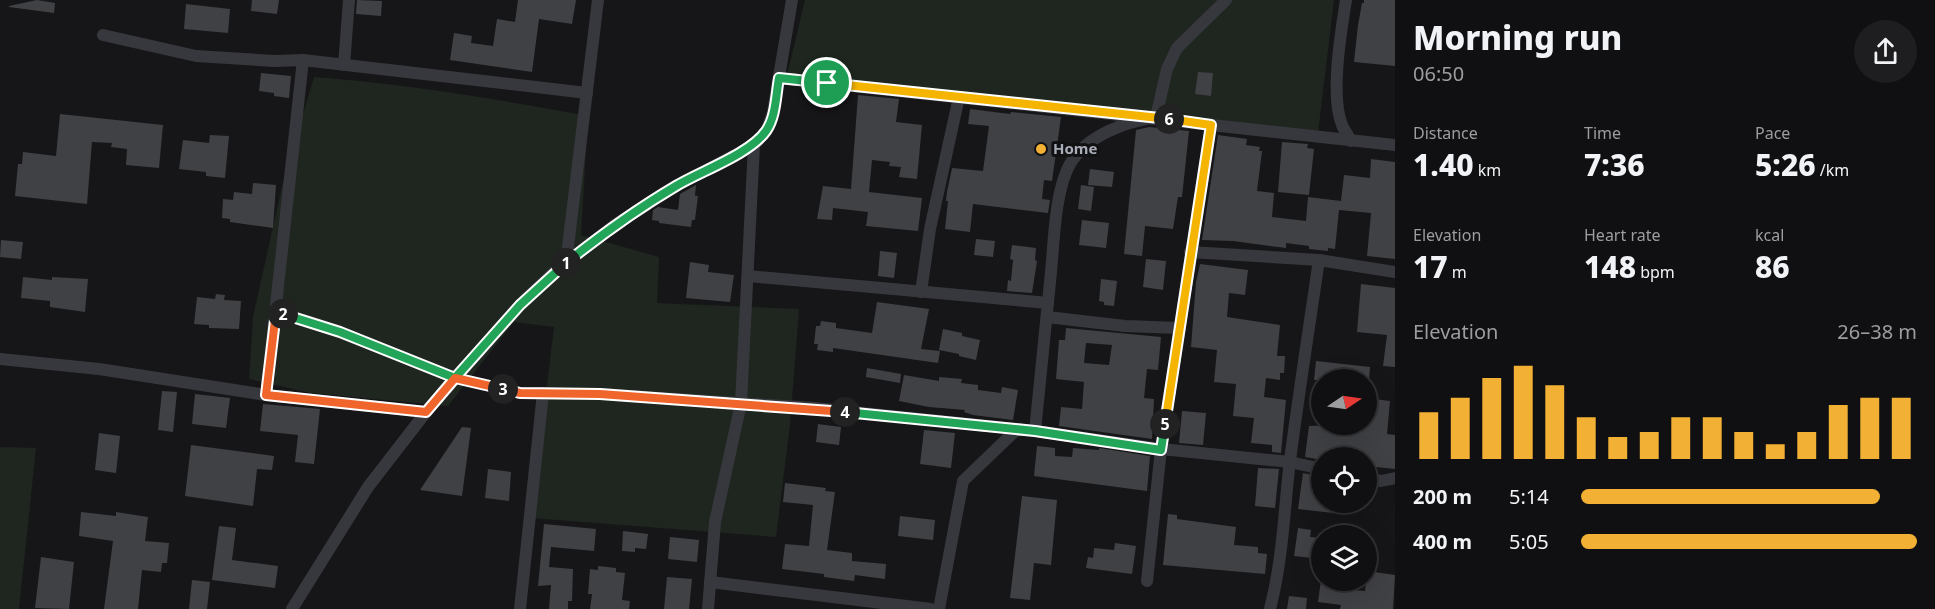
<!DOCTYPE html>
<html lang="en">
<head>
<meta charset="utf-8">
<style>
	body { margin:0; font-family:"Noto Sans",sans-serif; background:#1e1e20; color:#f1f3f6; height:100vh; display:flex; flex-direction:column; font-size:22px; white-space:nowrap }
	* { box-sizing:border-box; margin:0 }
	p { font-size:20px; color:#9c9d9f }
	.icon { flex:none; width:33px; height:33px; fill:none; stroke:currentColor; stroke-width:2; stroke-linecap:round; stroke-linejoin:round }
	.map { position:relative; flex:1; overflow:hidden }
	.side { display:flex; flex-direction:column; background:#101012; width:540px }
	.side>* { flex:none }
	.needle { width:39px; rotate:77deg }
	.buttons { position:absolute; left:1311px; top:369px; display:grid; gap:12px }
	.buttons a { display:grid; place-items:center; width:66px; height:66px; border-radius:50%; background:#101012; box-shadow:0 6px 24px #0002,0 0 0 2px #303032; font-size:30px }
	.pin { position:absolute; display:grid; place-items:center; width:51px; height:51px; color:#fff; margin:-26px; border:3px solid #fff; border-radius:50%; box-shadow:0 2px 6px #0007 }
	.km { position:absolute; width:30px; height:30px; margin:-15px; border-radius:50%; background:#222; color:#fff; font-size:16px; line-height:30px; text-align:center }
	.round { display:grid; place-items:center; flex:none; width:63px; height:63px; border-radius:32px; background:#1e1e20 }
	.head { display:flex; align-items:center; justify-content:space-between; height:102px; padding:0 18px }
	h1 { font-size:33px; font-weight:800; line-height:45px }
	.figures { display:grid; grid-template-columns:repeat(3,1fr); gap:9px; height:102px; padding:6px 18px }
	.figures div { display:grid; align-content:center }
	.figures b { font-size:30px; font-weight:800 }
	.figures small { font-size:16px; font-weight:400 }
	.figures p { font-size:16px }
	.chart { height:168px; padding:12px 18px }
	.chart p { display:flex; justify-content:space-between }
	.chart svg { width:100%; height:108px; margin-top:6px; stroke:#f2b134; stroke-width:6 }
	ul { padding:0 18px; list-style:none; font-size:20px }
	li { display:grid; grid-template-columns:96px 72px 1fr; align-items:center; height:45px }
	li i { height:15px; border-radius:8px; background:#f2b134 }
	main { display:flex; flex:1; min-height:0 }
	.map>svg:first-child { display:block }
	.green { fill:#1e261f }
	.building { fill:#404145; fill-rule:evenodd }
	.lines { fill:none; stroke-linecap:round; stroke-linejoin:round }
	.street { stroke:#37383d; stroke-width:12 }
	.split-1-casing { stroke:#fff; stroke-width:12 }
	.split-2-casing { stroke:#fff; stroke-width:12 }
	.split-3-casing { stroke:#fff; stroke-width:12 }
	.split-4-casing { stroke:#fff; stroke-width:12 }
	.split-5-casing { stroke:#fff; stroke-width:12 }
	.split-6-casing { stroke:#fff; stroke-width:12 }
	.split-7-casing { stroke:#fff; stroke-width:12 }
	.split-1 { stroke:#22a559; stroke-width:8 }
	.split-2 { stroke:#22a559; stroke-width:8 }
	.split-3 { stroke:#f0652b; stroke-width:8 }
	.split-4 { stroke:#f0652b; stroke-width:8 }
	.split-5 { stroke:#22a559; stroke-width:8 }
	.split-6 { stroke:#f5b400; stroke-width:8 }
	.split-7 { stroke:#f5b400; stroke-width:8 }
	.poi-dot { fill:#f2b134; stroke:#111113; stroke-width:2 }
	.labels { text-anchor:middle; stroke-width:6; stroke-linejoin:round; paint-order:stroke }
	.poi-label { font-size:15px; font-weight:bold; fill:#a8adb8; stroke:#111113; text-anchor:start }
</style>
</head>
<body>
<main>
<div class="map">
<svg width="1395" height="609" viewBox="0 0 1395 609">
	<rect width="100%" height="100%" fill="#161618"/>
	<g class="green">
		<polygon points="805,0 1334,0 1318,133 787,75"/>
		<path d="M314 77C406 84 497 99 588 116L581 235 659 257 657 303 799 309 790 425 776 537 531 518 554 327 514 322 448 406 311 393 249 379 253 317 283 182Z"/>
		<polygon points="0,447 36,448 19,609 0,609"/>
	</g>
	<g class="building">
		<polygon points="37,0 55,3 54,13 9,7 9,6"/>
		<polygon points="252,0 279,0 277,14 251,11"/>
		<polygon points="357,0 382,1 381,16 356,14"/>
		<polygon points="518,0 576,0 572,24 539,19 532,72 450,60 454,33 472,36 471,43 493,46 497,19 515,22"/>
		<polygon points="1364,0 1395,0 1395,66 1354,62 1358,25 1362,3 1364,3"/>
		<polygon points="186,4 230,9 228,33 184,29"/>
		<polygon points="1198,72 1213,73 1211,96 1195,94"/>
		<polygon points="261,73 291,76 289,98 274,96 274,93 259,91"/>
		<polygon points="858,95 899,99 896,122 922,125 917,179 899,177 901,167 889,166 890,162 872,160 869,192 922,198 918,231 866,226 868,212 833,208 832,220 817,219 823,186 851,189"/>
		<polygon points="970,109 1010,114 1011,112 1061,117 1052,181 1044,180 1042,199 1050,200 1048,213 973,204 970,232 945,229 948,201 946,201 947,192 952,168 983,171 989,126 968,124"/>
		<polygon points="60,114 163,125 159,168 126,165 127,149 111,147 112,143 92,142 87,204 15,196 18,164 22,164 23,152 56,156"/>
		<polygon points="1149,127 1189,131 1182,197 1178,197 1173,229 1145,226 1142,256 1124,254 1136,130"/>
		<polygon points="210,135 229,136 225,178 206,176 206,172 179,169 183,140 209,143"/>
		<polygon points="1218,135 1247,139 1246,145 1260,147 1259,151 1262,151 1257,191 1274,193 1272,217 1306,221 1308,197 1341,201 1344,175 1370,178 1371,159 1395,162 1395,259 1367,256 1371,213 1339,210 1335,249 1328,248 1328,251 1309,249 1309,246 1286,243 1286,248 1233,241 1202,240"/>
		<polygon points="1282,142 1308,144 1307,148 1314,149 1309,195 1278,192"/>
		<polygon points="1090,169 1114,172 1112,187 1088,185"/>
		<polygon points="253,183 276,185 273,228 230,222 230,219 222,218 223,199 233,200 234,192 252,194"/>
		<polygon points="696,185 695,196 698,196 695,220 692,220 691,227 659,223 659,221 652,220 653,210 658,207 678,210 680,194"/>
		<polygon points="1081,185 1094,187 1091,211 1078,209"/>
		<polygon points="1082,220 1109,223 1106,248 1079,245"/>
		<polygon points="976,239 995,241 993,257 974,255"/>
		<polygon points="1,240 23,242 21,259 0,257"/>
		<polygon points="1012,245 1036,248 1035,260 1037,261 1032,293 1007,291 1008,280 1011,281 1013,260 1010,259"/>
		<polygon points="880,251 897,253 894,278 878,276"/>
		<polygon points="1146,259 1166,261 1163,290 1143,287"/>
		<polygon points="690,262 709,265 708,272 734,275 730,302 686,298"/>
		<polygon points="1200,264 1248,270 1245,295 1229,293 1227,317 1280,325 1277,356 1285,356 1284,373 1280,373 1280,380 1266,378 1264,397 1286,400 1281,453 1272,452 1272,445 1251,443 1254,418 1233,416 1236,384 1214,382 1217,350 1191,347 1196,282"/>
		<polygon points="23,277 52,280 52,277 88,279 85,312 50,307 50,301 21,298"/>
		<polygon points="1101,279 1117,281 1114,306 1104,305 1104,302 1099,301"/>
		<polygon points="1361,284 1395,288 1395,367 1383,366 1387,335 1357,332"/>
		<polygon points="216,294 225,295 224,300 241,301 239,329 209,328 209,325 194,324 197,297 215,299"/>
		<polygon points="877,302 929,309 921,349 940,351 938,363 833,348 833,352 817,350 818,344 814,344 816,326 820,326 821,321 836,323 836,328 872,333"/>
		<path d="M1066 328 1161 337 1158 370 1147 369 1144 398 1154 399 1152 439 1059 426 1061 407 1082 409 1084 382 1056 379 1059 340H1065ZM1086 343 1112 345 1109 365 1084 363Z"/>
		<polygon points="943,329 962,333 962,336 980,340 976,360 959,356 959,354 939,350"/>
		<polygon points="1316,361 1370,367 1369,380 1314,380"/>
		<polygon points="867,368 901,374 900,383 866,377"/>
		<polygon points="904,375 939,381 939,377 962,379 961,383 978,385 978,390 1001,393 1002,387 1018,390 1013,420 973,415 964,412 965,410 929,407 899,401"/>
		<polygon points="162,391 177,392 173,432 158,430"/>
		<polygon points="195,394 230,398 226,428 192,424"/>
		<polygon points="1366,398 1390,401 1387,434 1395,435 1395,469 1366,466 1366,458 1322,458 1322,460 1305,457 1309,426 1366,424"/>
		<polygon points="263,404 320,409 314,464 295,462 298,435 260,431"/>
		<polygon points="1182,411 1206,413 1203,445 1179,443"/>
		<polygon points="818,424 841,427 839,445 816,442"/>
		<polygon points="462,427 471,428 462,496 420,490"/>
		<polygon points="924,430 955,433 951,468 920,464"/>
		<polygon points="99,433 120,436 116,473 95,470"/>
		<polygon points="191,445 274,456 272,470 257,469 253,506 185,496"/>
		<polygon points="1037,446 1055,448 1055,456 1072,457 1073,448 1099,450 1099,448 1150,456 1147,491 1034,476"/>
		<polygon points="1258,468 1279,469 1275,508 1255,506"/>
		<polygon points="488,469 511,472 509,501 485,498"/>
		<polygon points="1303,473 1322,477 1320,502 1343,502 1342,514 1298,509"/>
		<polygon points="785,483 826,488 825,491 835,492 827,550 852,553 852,561 886,564 885,579 855,575 854,581 824,577 824,574 782,569 785,544 809,546 813,505 783,502"/>
		<polygon points="1022,496 1057,500 1051,565 1034,563 1030,600 1010,598"/>
		<polygon points="81,512 116,516 116,512 148,517 145,541 169,543 167,563 162,563 161,572 142,570 138,609 104,609 113,541 79,536"/>
		<polygon points="1168,514 1177,515 1177,519 1236,527 1234,545 1258,547 1258,553 1267,554 1265,574 1163,565"/>
		<polygon points="900,516 935,520 933,540 898,536"/>
		<polygon points="544,524 596,529 594,551 551,547 549,567 573,569 572,601 568,601 568,609 549,609 551,585 538,586"/>
		<polygon points="219,526 236,528 232,560 278,566 275,588 212,580"/>
		<polygon points="1298,528 1311,530 1310,537 1322,538 1322,559 1294,556"/>
		<polygon points="623,531 648,534 646,549 635,548 635,552 622,551"/>
		<polygon points="670,537 699,540 697,562 668,559"/>
		<polygon points="1115,543 1136,546 1132,574 1086,568 1088,557 1093,558 1094,548 1114,550"/>
		<polygon points="41,557 74,562 69,609 35,608"/>
		<polygon points="598,566 616,568 616,572 625,573 622,600 630,601 629,609 590,609 592,594 588,594 590,569 598,570"/>
		<polygon points="1367,571 1395,575 1393,609 1340,609 1341,605 1318,602 1321,580 1342,580 1341,589 1365,591"/>
		<polygon points="667,577 692,579 689,609 664,609"/>
		<polygon points="192,580 210,582 207,609 189,609"/>
		<polygon points="1289,596 1307,598 1306,609 1287,609"/>
	</g>
	<g class="lines">
		<g class="street">
			<path d="M1346 0C1341 32 1330 95 1342 125 1344 130 1348 135 1351 141"/>
			<polyline points="103,35 196,56 274,61 303,60 587,93"/>
			<polyline points="344,65 349,0"/>
			<polyline points="779,78 1395,145"/>
			<polyline points="1190,252 1319,260 1395,272"/>
			<polyline points="566,263 598,0"/>
			<polyline points="748,276 1048,303"/>
			<polyline points="921,292 930,229 959,97"/>
			<polyline points="276,312 340,332 455,378 520,393 600,394 815,408 1035,431 1161,449 1290,462 1322,469"/>
			<polyline points="1047,317 1125,326 1179,328"/>
			<polyline points="0,359 99,369 266,395 426,412"/>
			<polyline points="266,395 303,60"/>
			<path d="M1035 431C1040 378 1046 325 1051 272 1054 241 1055 190 1070 164 1087 135 1125 122 1156 117L1167 69 1177 48 1226 0"/>
			<polyline points="1366,478 1381,481 1395,478"/>
			<polyline points="1147,581 1161,449 1211,125"/>
			<polyline points="710,582 931,609"/>
			<polyline points="292,609 368,487 426,412 520,305 553,273 616,224 676,186 754,145 767,130 773,112 792,0"/>
			<polyline points="520,609 543,393"/>
			<polyline points="708,609 715,522 741,403 754,145"/>
			<polyline points="939,609 963,481 1016,430"/>
			<path d="M1270 609C1283 558 1284 511 1290 460 1299 393 1309 327 1319 260"/>
		</g>
	</g>
	<g class="lines">
		<g class="split-1-casing">
			<path id="split-1" d="M566 263C601 235 637 209 676 186 701 171 750 154 766 131 776 117 776 94 779 78L827 83"/>
		</g>
		<g class="split-2-casing">
			<polyline id="split-2" points="283,314 340,332 455,378 520,305 566,263"/>
		</g>
		<g class="split-3-casing">
			<polyline id="split-3" points="283,314 276,312 266,395 426,412 455,378 503,389"/>
		</g>
		<g class="split-4-casing">
			<polyline id="split-4" points="503,389 520,393 600,394 845,412"/>
		</g>
		<g class="split-5-casing">
			<polyline id="split-5" points="845,412 1035,431 1161,450 1165,424"/>
		</g>
		<g class="split-6-casing">
			<polyline id="split-6" points="1165,424 1211,125 1169,119"/>
		</g>
		<g class="split-7-casing">
			<polyline id="split-7" points="827,83 1169,119"/>
		</g>
		<use href="#split-1" class="split-1"/>
		<use href="#split-2" class="split-2"/>
		<use href="#split-3" class="split-3"/>
		<use href="#split-4" class="split-4"/>
		<use href="#split-5" class="split-5"/>
		<use href="#split-6" class="split-6"/>
		<use href="#split-7" class="split-7"/>
	</g>
	<circle class="poi-dot" cx="1041" cy="149" r="6"/>
	<g class="labels">
		<g class="poi-label">
			<text x="1053" y="154">Home</text>
		</g>
	</g>
</svg>
<div class="buttons">
<a><svg class="needle" viewBox="-14 -14 28 28"><path d="M0-13l5 13h-10z" fill="#e53935"/><path d="M0 13l5-13h-10z" fill="#9c9d9f"/></svg></a>
<a><svg class="icon" aria-label="locate" viewBox="0 0 24 24"><circle cx="12" cy="12" r="6"/><path d="M12 2v4M12 18v4M2 12h4M18 12h4"/></svg></a>
<a><svg class="icon" aria-label="layers" viewBox="0 0 24 24"><path d="M12 4l9 5-9 5-9-5zM3 14l9 5 9-5"/></svg></a>
</div>
<div class="pin" style="left:827px;top:83px;background:#1e9e55"><svg class="icon" aria-label="arrive" viewBox="0 0 24 24"><path d="M6 21V4h12l-3 4 3 4H6"/></svg></div>
<b class="km" style="left:566px;top:263px">1</b>
<b class="km" style="left:283px;top:314px">2</b>
<b class="km" style="left:503px;top:389px">3</b>
<b class="km" style="left:845px;top:412px">4</b>
<b class="km" style="left:1165px;top:424px">5</b>
<b class="km" style="left:1169px;top:119px">6</b>
</div>
<section class="side">
<div class="head"><div><h1>Morning run</h1><p>06:50</p></div><a class="round"><svg class="icon" aria-label="share" viewBox="0 0 24 24"><path d="M12 15V3M7 8l5-5 5 5M5 13v7h14v-7"/></svg></a></div>
<div class="figures">
<div><p>Distance</p><b>1.40<small> km</small></b></div>
<div><p>Time</p><b>7:36</b></div>
<div><p>Pace</p><b>5:26<small> /km</small></b></div>
</div>
<div class="figures">
<div><p>Elevation</p><b>17<small> m</small></b></div>
<div><p>Heart rate</p><b>148<small> bpm</small></b></div>
<div><p>kcal</p><b>86</b></div>
</div>
<div class="chart"><p><span>Elevation</span>26–38 m</p>
<svg viewBox="0 0 160 44" preserveAspectRatio="none"><path d="M5 44V25M15 44V19M25 44V11M35 44V6M45 44V14M55 44V27M65 44V35M75 44V33M85 44V27M95 44V27M105 44V33M115 44V38M125 44V33M135 44V22M145 44V19M155 44V19"/></svg>
</div>
<ul>
<li><b>200 m</b>5:14<i style="width:89%"></i></li>
<li><b>400 m</b>5:05<i style="width:100%"></i></li>
</ul>
</section>
</main>
</body>
</html>
